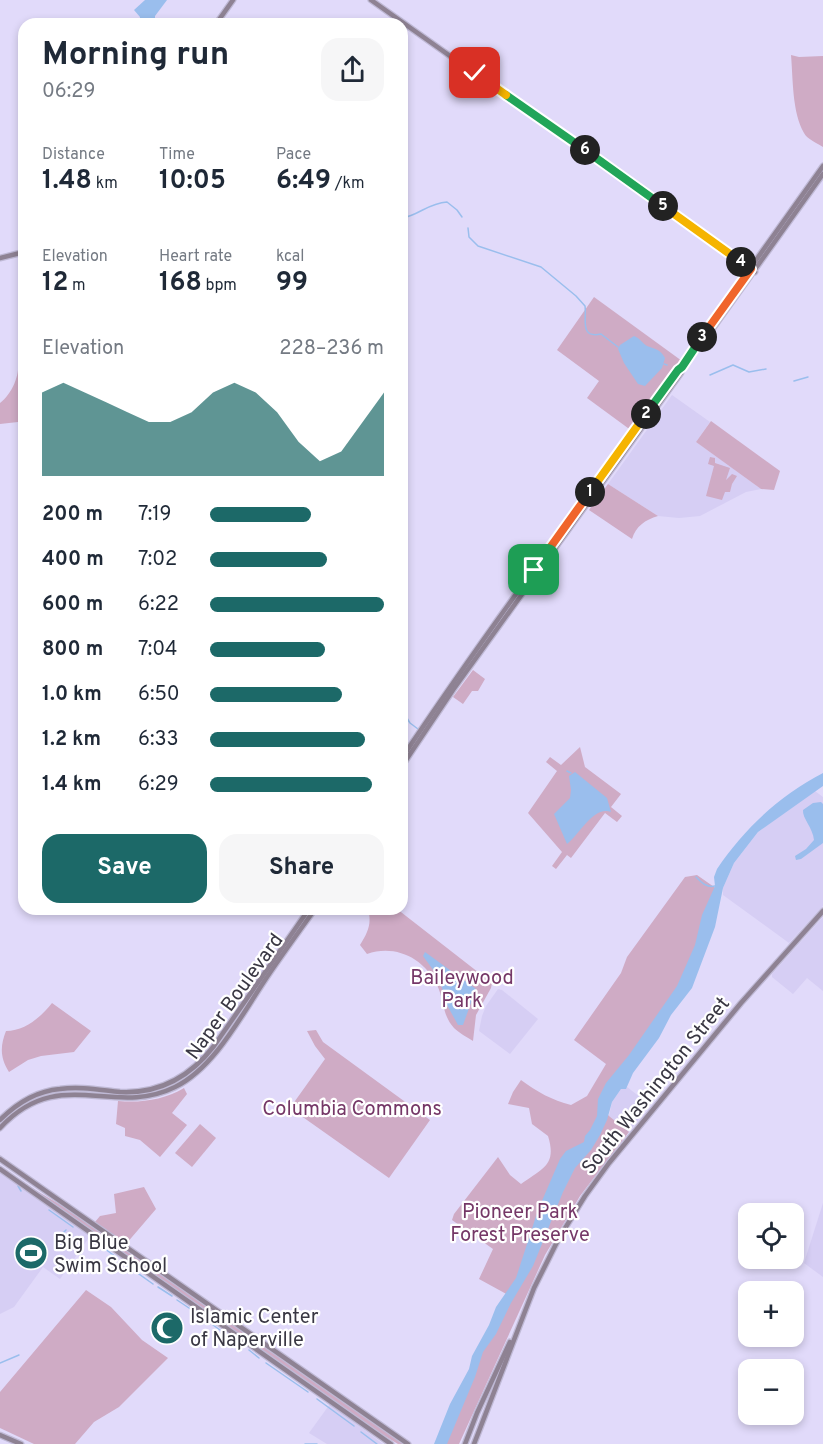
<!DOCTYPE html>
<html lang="en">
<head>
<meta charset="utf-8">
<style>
	body { margin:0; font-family:Overpass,sans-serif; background:#f6f6f7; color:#1f2937; height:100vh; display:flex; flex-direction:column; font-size:22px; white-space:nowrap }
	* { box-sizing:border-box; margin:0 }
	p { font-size:20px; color:#747a83 }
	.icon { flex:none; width:33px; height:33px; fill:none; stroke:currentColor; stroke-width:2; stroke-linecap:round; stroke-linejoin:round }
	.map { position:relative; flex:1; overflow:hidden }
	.side { position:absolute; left:18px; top:18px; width:390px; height:897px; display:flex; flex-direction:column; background:#fff; border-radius:18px; box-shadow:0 3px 9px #0003 }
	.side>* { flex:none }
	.tools { position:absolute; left:738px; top:1203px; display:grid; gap:12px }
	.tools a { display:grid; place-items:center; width:66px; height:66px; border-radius:12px; background:#fff; box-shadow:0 3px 9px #0003; font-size:30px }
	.pin { position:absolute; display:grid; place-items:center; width:51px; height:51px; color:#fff; margin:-26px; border-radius:12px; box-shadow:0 3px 9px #0006 }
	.km { position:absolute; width:30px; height:30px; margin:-15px; border-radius:50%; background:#222; color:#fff; font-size:16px; line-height:30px; text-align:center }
	.round { display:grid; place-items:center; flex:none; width:63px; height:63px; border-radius:18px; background:#f6f6f7 }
	.head { display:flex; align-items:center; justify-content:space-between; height:102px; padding:0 24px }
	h1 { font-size:33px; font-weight:700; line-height:45px }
	.stats { display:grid; grid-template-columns:repeat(3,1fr); gap:9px; height:102px; padding:6px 24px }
	.stats div { display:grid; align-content:center }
	.stats b { font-size:26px; font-weight:700 }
	.stats small { font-size:16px; font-weight:400 }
	.stats p { font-size:16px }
	.chart { height:168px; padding:12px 24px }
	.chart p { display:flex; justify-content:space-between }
	.chart svg { width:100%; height:108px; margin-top:6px; fill:#1c6968; opacity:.7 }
	.cta { display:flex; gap:12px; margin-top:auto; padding:12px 24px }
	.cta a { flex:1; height:69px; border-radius:18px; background:#1c6968; color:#fff; font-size:24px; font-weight:700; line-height:69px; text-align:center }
	.cta a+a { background:#f6f6f7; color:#1f2937 }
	ul { padding:0 24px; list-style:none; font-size:20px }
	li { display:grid; grid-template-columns:96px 72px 1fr; align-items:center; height:45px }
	li i { height:15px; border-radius:8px; background:#1c6968 }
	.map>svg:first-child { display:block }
	.built { fill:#d6cef4 }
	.green { fill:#cfabc5 }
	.water { fill:#9abeed }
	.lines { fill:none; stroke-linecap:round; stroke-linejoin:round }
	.stream { stroke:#9abeed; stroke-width:1.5 }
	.secondary-casing { stroke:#bfb9d5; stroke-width:7 }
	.secondary { stroke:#8e8293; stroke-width:4.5 }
	.split-1-casing { stroke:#fff; stroke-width:12 }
	.split-2-casing { stroke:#fff; stroke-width:12 }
	.split-3-casing { stroke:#fff; stroke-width:12 }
	.split-4-casing { stroke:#fff; stroke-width:12 }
	.split-5-casing { stroke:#fff; stroke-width:12 }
	.split-6-casing { stroke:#fff; stroke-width:12 }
	.split-7-casing { stroke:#fff; stroke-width:12 }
	.split-8-casing { stroke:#fff; stroke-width:12 }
	.split-1 { stroke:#f0652b; stroke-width:8 }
	.split-2 { stroke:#f5b400; stroke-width:8 }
	.split-3 { stroke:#22a559; stroke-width:8 }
	.split-4 { stroke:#f0652b; stroke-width:8 }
	.split-5 { stroke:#f5b400; stroke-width:8 }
	.split-6 { stroke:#22a559; stroke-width:8 }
	.split-7 { stroke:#22a559; stroke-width:8 }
	.split-8 { stroke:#f5b400; stroke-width:8 }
	.labels { text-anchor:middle; stroke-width:4.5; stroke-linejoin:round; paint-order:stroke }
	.park-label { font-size:20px; fill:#753767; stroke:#fff }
	.street-label { font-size:20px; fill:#393743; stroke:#fff }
	.poi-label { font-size:20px; fill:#393743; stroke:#fff; text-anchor:start }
</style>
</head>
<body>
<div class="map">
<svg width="823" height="1444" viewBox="0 0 823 1444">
	<rect width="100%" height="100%" fill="#e1dafa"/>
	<g class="built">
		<polygon points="672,395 710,422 696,442 761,489 746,492 700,516 679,518 658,516 608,484"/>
		<polygon points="815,791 823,797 823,906 789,943 723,895 723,888 734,863 758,832"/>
		<polygon points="823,917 823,991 807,978 793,994 772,977 772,974"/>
		<polygon points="498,989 502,990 538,1019 510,1054 479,1031 482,1016 486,1006"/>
		<polygon points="627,1087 645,1101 648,1107 629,1132 609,1116 612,1102 621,1089"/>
		<polygon points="0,1172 90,1236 60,1279 43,1267 14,1307 0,1314"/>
		<polygon points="823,1203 823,1277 804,1263"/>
		<polygon points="330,1404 366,1431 383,1444 327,1444 309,1433"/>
	</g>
	<g class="green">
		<path d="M791 55 799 57 823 56V147C817 143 807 139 804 133 792 113 793 78 791 55Z"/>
		<polygon points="594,297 682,361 632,431 587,398 599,381 557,350"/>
		<path d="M22 358 24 359V424L18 422 0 424V403C12 394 20 375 18 361Z"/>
		<polygon points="711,421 780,471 774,490 761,489 696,442"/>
		<polygon points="710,457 715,458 715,463 730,468 726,480 732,474 737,476 732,484 730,492 725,492 722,500 706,496 714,466 708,464"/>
		<path d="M608 484 658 516C645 520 636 526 632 539L589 510Z"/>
		<polygon points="473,670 485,679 478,691 472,691 463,704 453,697"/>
		<polygon points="580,747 585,767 621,794 611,807 622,816 617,822 605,813 571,858 567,855 556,869 552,866 562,852 528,813 557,771 546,762 550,757 561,765"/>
		<path d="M697 875 717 889 691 976 602 1108 609 1116 629 1132 580 1196 545 1255 459 1444H440L476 1357 510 1296 479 1279 493 1249 452 1220 454 1214 498 1157 510 1175 521 1184C543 1168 557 1165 548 1136L532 1124 529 1108 508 1104 513 1092 521 1080C537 1092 552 1100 571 1105L587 1096 606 1064 574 1040 621 973 627 957 685 877Z"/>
		<path d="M368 909H397L492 983 491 988 476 1015 473 1041C467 1037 459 1033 454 1028 442 1015 444 999 437 985 424 958 395 944 367 954L360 945C368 932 372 924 368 909Z"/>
		<path d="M52 1003 91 1031 74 1052 41 1056 28 1060 9 1072C0 1058 0 1046 6 1031 25 1031 41 1017 52 1003Z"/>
		<polygon points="316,1030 323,1042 430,1120 389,1178 290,1108 325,1059 315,1046 307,1031"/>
		<path d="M184 1088 187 1094 172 1113 187 1125 160 1157 140 1140 125 1136V1128L116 1124 118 1101C141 1103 164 1100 184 1088Z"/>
		<polygon points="200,1124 216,1138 192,1167 175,1153"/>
		<polygon points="0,1166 37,1191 74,1213 403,1444 398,1444 375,1430"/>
		<polygon points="144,1187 156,1209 126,1244 95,1222 100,1216 116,1213 114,1194"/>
		<polygon points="86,1290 111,1307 142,1340 168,1358 119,1407 94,1422 75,1444 34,1444 0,1428 0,1392"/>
	</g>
	<g class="water">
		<polygon points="145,0 167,0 155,16 155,24 139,24 140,17 134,10"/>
		<path d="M634 336C640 338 642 343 647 346 655 349 660 349 665 358L662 368 645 386 638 384 624 363 618 349 620 345Z"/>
		<path d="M575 772 607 798 611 812C594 805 579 835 567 844L554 814 570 798 571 790 569 776Z"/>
		<path d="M823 773V786L758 832 734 863 723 888 715 927 692 988 671 1015 659 1038 633 1073 626 1089H621L612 1102 607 1120 600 1135 591 1150 575 1168 563 1192 533 1266 511 1303 496 1334 483 1352 475 1377 447 1444H434L450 1404 469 1369 472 1356 489 1325 496 1307 516 1278 538 1210 560 1159 566 1151 584 1142 585 1136 590 1130 597 1116 598 1099 606 1083 629 1055 677 986 695 945 702 915 715 886 714 877 717 869C744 829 780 795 823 773Z"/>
		<path d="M821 802 823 804V843L801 859 796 860 795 856 806 849 814 840C813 828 802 818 803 810L813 803Z"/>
		<polygon points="425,952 476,989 463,1025 458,1025 447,1005 439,978 423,956"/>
	</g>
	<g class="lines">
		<g class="stream">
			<path d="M402 218C418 216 428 203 447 202L457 210 462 217"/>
			<path d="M468 228 469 237 478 246 541 267 576 296 585 306C587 318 579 339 601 334L618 347"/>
			<polyline points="664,364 667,365"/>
			<polyline points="710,375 733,365 749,372 766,369"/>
			<polyline points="794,381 808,377"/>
			<polyline points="402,710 410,723 418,729"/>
			<polyline points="567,771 571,773"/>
			<path d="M696 877C702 883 707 888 715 886"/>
			<polyline points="18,1186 21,1191"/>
			<polyline points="49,1210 73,1227"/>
			<polyline points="61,1235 66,1230"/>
			<polyline points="97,1243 116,1257"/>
			<polyline points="122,1262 153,1284"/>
			<polyline points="158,1287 172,1296"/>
			<polyline points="177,1300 195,1312"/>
			<polyline points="200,1316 207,1321"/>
			<polyline points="213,1325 220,1330"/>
			<polyline points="226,1335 237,1342"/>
			<polyline points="249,1350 259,1358"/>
			<polyline points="0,1363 19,1355"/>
			<polyline points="266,1363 308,1392"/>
			<polyline points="317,1399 354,1426"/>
			<polyline points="361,1432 377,1444"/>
			<polyline points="305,1444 317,1444"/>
		</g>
		<g class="secondary-casing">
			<g id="secondary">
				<polyline points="371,0 755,272"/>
				<polyline points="216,24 233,0"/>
				<polyline points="0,258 24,252"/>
				<polyline points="697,347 701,345 823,174"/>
				<path d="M402 758C490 626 586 499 678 370L682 367 697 347V343L823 166"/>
				<polyline points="402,766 453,690 681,373 682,367"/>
				<path d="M0 1120C16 1104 37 1091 60 1089 80 1086 100 1090 120 1092 160 1094 190 1077 214 1046L309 909"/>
				<path d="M0 1128C59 1064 112 1118 175 1087 214 1068 241 1016 265 980 281 956 298 933 315 909"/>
				<polyline points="0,1159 408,1444"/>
				<polyline points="0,1169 391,1444"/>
				<polyline points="0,1435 21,1444"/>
				<polyline points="465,1444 477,1413 510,1342"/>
				<polyline points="474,1444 534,1288 559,1238 585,1196 609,1163 741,1003 823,911"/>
			</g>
		</g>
		<use href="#secondary" class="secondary"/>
	</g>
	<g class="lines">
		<g class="split-1-casing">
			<polyline id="split-1" points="534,570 590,492"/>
		</g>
		<g class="split-2-casing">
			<polyline id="split-2" points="590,492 646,414"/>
		</g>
		<g class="split-3-casing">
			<polyline id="split-3" points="646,414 678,370 682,367 702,337"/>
		</g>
		<g class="split-4-casing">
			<polyline id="split-4" points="702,337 751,269 741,262"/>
		</g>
		<g class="split-5-casing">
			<polyline id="split-5" points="663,206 741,262"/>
		</g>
		<g class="split-6-casing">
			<polyline id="split-6" points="585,150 663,206"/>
		</g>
		<g class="split-7-casing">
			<polyline id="split-7" points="506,95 585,150"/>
		</g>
		<g class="split-8-casing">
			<polyline id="split-8" points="475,73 506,95"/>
		</g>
		<use href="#split-1" class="split-1"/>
		<use href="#split-2" class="split-2"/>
		<use href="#split-3" class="split-3"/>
		<use href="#split-4" class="split-4"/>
		<use href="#split-5" class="split-5"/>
		<use href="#split-6" class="split-6"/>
		<use href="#split-7" class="split-7"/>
		<use href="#split-8" class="split-8"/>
	</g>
	<defs>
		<g id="stadium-disc" transform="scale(1.725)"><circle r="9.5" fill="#1c6968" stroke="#fff"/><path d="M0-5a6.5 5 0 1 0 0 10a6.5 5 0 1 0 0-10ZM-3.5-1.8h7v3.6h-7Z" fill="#fff"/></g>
		<g id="mosque-disc" transform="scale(1.725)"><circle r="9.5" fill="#1c6968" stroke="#fff"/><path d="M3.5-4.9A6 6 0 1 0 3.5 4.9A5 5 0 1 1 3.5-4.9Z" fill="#fff"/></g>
	</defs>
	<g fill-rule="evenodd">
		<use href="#stadium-disc" x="31" y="1253"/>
		<use href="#mosque-disc" x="167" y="1328"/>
	</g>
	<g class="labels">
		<g class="park-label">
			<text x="462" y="984">Baileywood<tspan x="462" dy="23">Park</tspan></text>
			<text x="352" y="1115">Columbia Commons</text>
			<text x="520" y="1218">Pioneer Park<tspan x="520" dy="23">Forest Preserve</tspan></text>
		</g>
		<g class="street-label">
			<text transform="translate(234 996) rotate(-54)" y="7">Naper Boulevard</text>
			<text transform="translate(655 1085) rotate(-51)" y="7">South Washington Street</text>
		</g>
		<g class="poi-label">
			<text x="54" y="1249">Big Blue<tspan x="54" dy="23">Swim School</tspan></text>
			<text x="190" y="1323">Islamic Center<tspan x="190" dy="23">of Naperville</tspan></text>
		</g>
	</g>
</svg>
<div class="tools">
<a><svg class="icon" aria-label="locate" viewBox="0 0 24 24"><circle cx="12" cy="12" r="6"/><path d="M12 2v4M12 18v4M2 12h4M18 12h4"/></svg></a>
<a>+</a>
<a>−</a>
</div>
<div class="pin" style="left:534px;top:570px;background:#1e9e55"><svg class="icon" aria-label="arrive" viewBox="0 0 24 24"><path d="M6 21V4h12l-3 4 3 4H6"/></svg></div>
<div class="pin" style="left:475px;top:73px;background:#d93025"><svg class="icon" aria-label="check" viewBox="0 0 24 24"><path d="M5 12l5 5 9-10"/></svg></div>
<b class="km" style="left:590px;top:492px">1</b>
<b class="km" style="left:646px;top:414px">2</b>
<b class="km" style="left:702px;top:337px">3</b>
<b class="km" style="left:741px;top:262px">4</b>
<b class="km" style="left:663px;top:206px">5</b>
<b class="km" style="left:585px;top:150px">6</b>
<section class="side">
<div class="head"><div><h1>Morning run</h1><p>06:29</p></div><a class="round"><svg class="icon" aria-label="share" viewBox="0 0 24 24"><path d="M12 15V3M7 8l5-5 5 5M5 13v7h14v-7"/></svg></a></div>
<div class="stats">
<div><p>Distance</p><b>1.48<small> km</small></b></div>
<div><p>Time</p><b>10:05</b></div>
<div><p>Pace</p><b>6:49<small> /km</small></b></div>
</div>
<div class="stats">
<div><p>Elevation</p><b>12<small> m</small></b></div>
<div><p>Heart rate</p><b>168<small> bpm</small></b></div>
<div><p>kcal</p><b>99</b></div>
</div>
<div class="chart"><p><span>Elevation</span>228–236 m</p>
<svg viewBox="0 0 160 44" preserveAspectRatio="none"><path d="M0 44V10L10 6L20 10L30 14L40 18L50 22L60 22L70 18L80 10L90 6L100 10L110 18L120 30L130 38L140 34L150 22L160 10V44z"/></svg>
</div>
<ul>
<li><b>200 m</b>7:19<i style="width:58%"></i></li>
<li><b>400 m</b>7:02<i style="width:67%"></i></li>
<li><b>600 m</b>6:22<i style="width:100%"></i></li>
<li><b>800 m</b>7:04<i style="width:66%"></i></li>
<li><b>1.0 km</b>6:50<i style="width:76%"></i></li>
<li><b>1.2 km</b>6:33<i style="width:89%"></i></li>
<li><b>1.4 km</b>6:29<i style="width:93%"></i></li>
</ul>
<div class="cta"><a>Save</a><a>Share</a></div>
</section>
</div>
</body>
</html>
